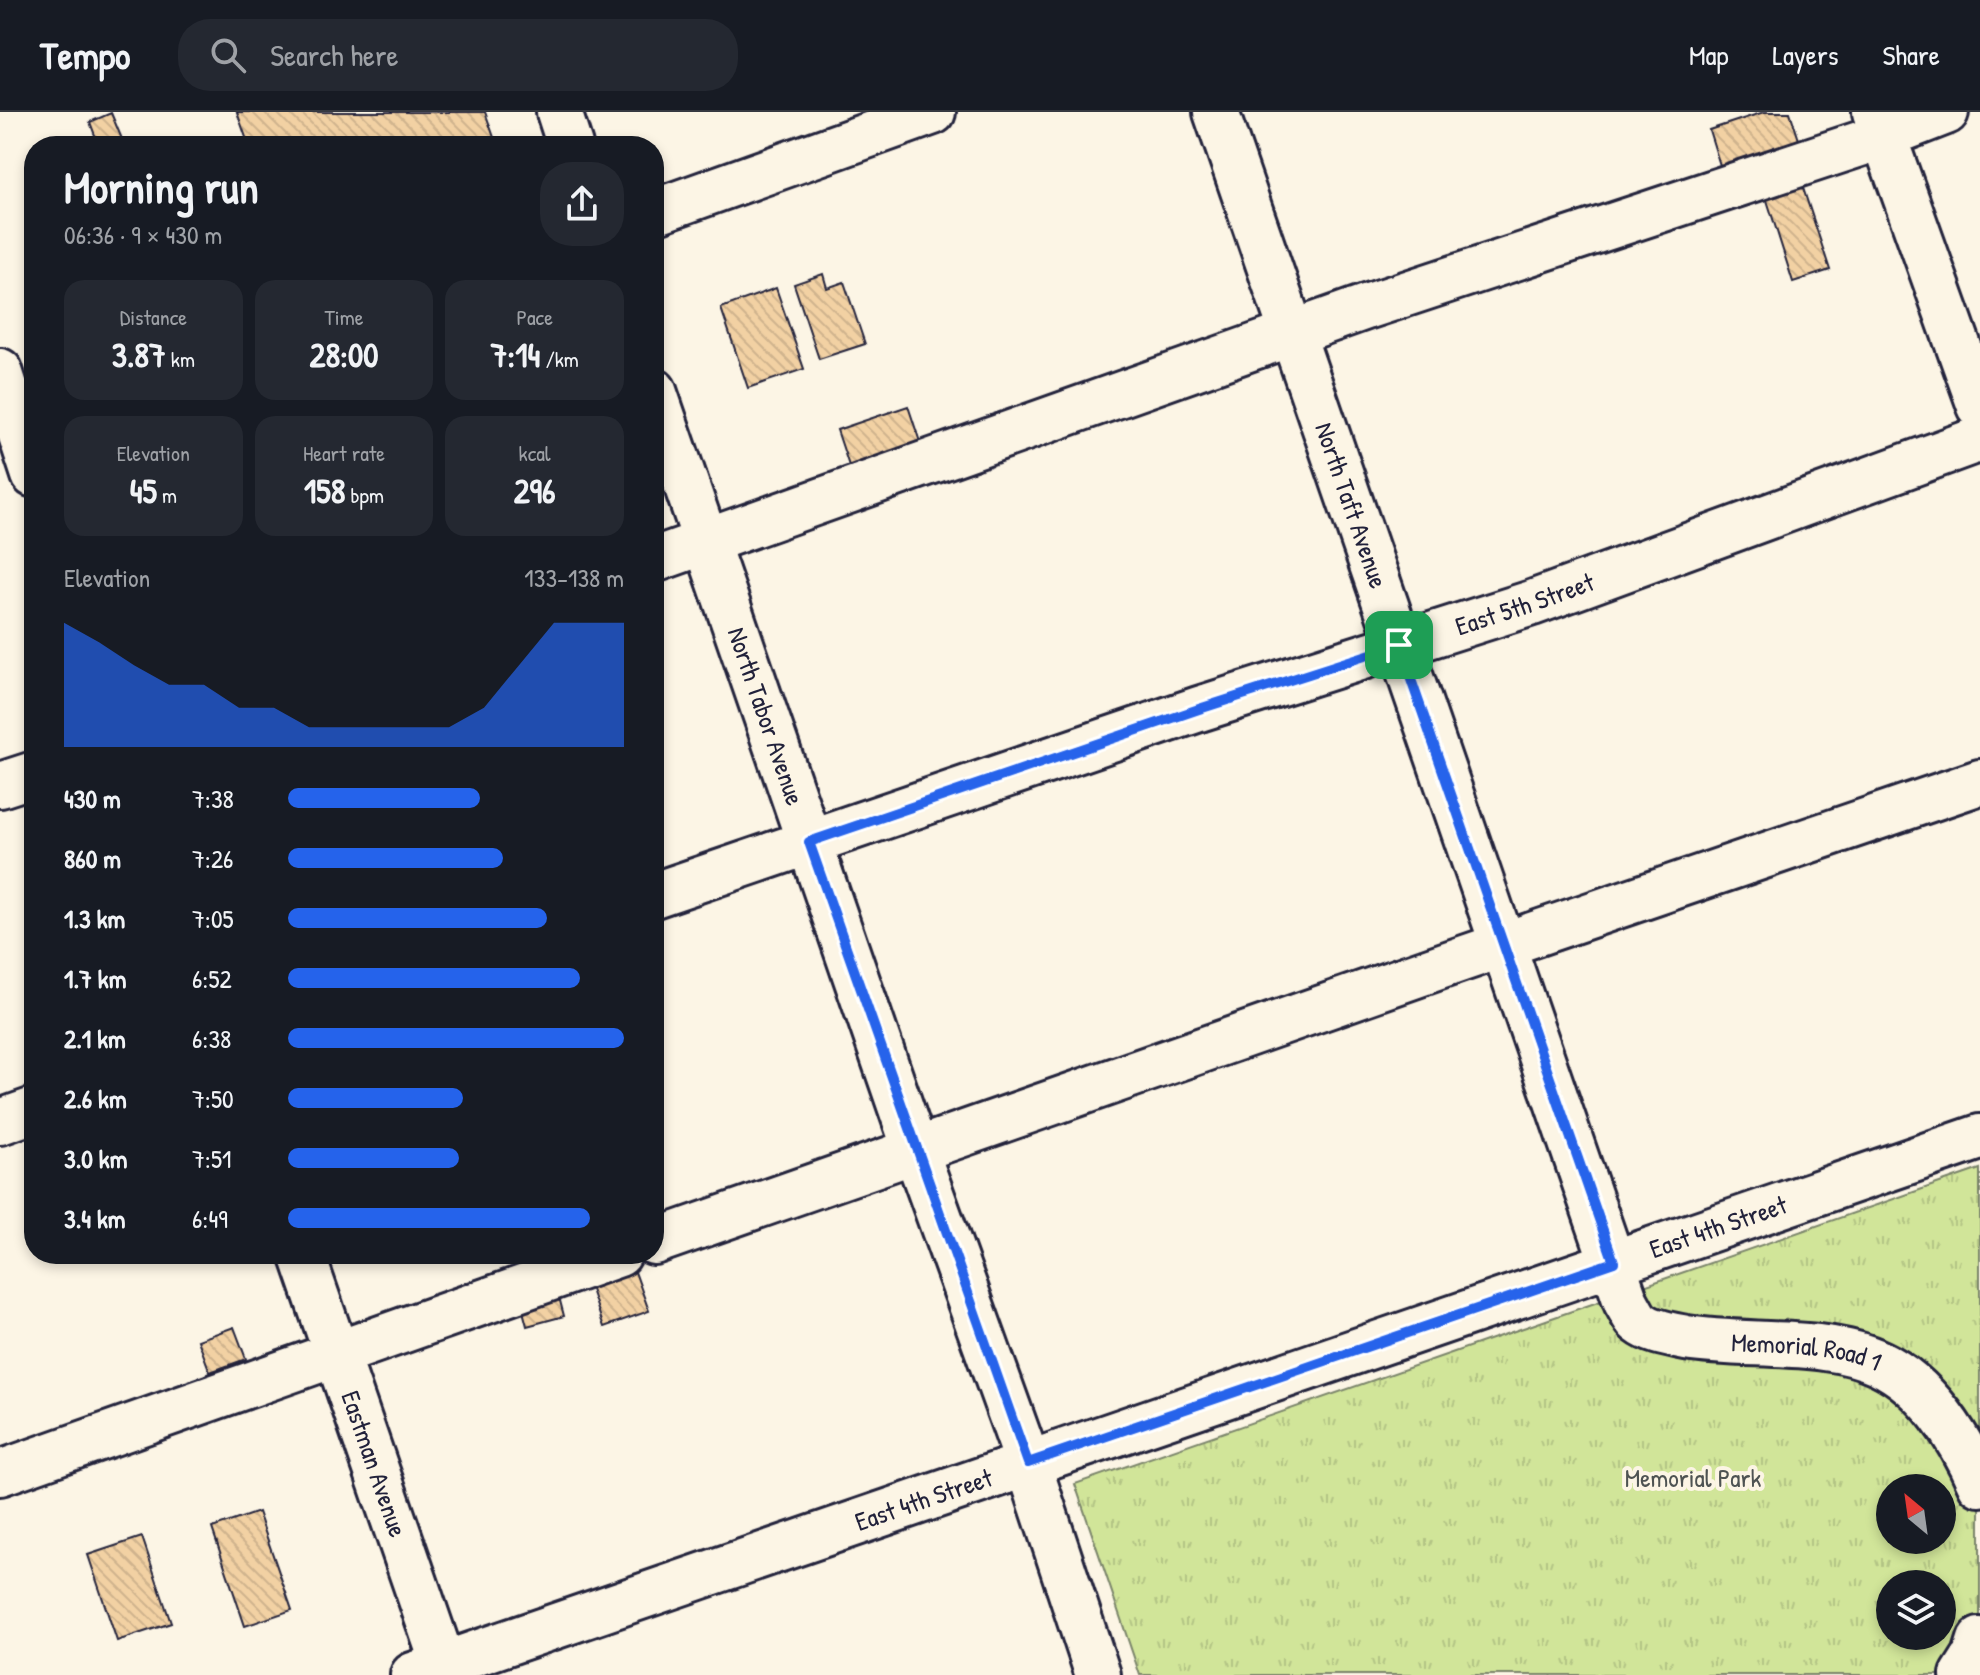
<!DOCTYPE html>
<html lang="en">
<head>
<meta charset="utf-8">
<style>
	body { margin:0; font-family:"Patrick Hand",sans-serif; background:#242831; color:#f1f3f6; height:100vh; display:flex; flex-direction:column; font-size:30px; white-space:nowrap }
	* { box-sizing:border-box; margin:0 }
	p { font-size:26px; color:#9ea1a6 }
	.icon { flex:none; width:44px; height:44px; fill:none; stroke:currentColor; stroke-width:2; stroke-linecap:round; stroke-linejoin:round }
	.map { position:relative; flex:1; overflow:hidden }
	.details { position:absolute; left:24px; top:24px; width:640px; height:1128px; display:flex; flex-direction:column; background:#171b24; border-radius:32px; box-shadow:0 4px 12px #0003 }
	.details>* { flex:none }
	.needle { width:52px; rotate:331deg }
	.tools { position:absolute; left:1876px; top:1362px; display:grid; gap:16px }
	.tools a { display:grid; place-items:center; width:80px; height:80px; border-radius:50%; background:#171b24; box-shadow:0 4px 12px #0003; font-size:40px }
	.pin { position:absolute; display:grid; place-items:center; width:68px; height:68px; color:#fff; margin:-34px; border-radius:16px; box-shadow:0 4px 12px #0006 }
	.round { display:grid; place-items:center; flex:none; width:84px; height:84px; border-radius:32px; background:#242831 }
	.summary { display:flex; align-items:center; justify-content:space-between; height:136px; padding:0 40px }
	h1 { font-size:44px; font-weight:800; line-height:60px }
	.metrics { display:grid; grid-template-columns:repeat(3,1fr); gap:12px; height:136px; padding:8px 40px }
	.metrics div { display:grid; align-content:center; border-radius:20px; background:#242831; text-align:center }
	.metrics b { font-size:34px; font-weight:800 }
	.metrics small { font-size:22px; font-weight:400 }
	.metrics p { font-size:22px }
	.chart { height:224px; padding:16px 40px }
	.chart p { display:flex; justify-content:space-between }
	.chart svg { width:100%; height:144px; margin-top:8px; fill:#2563eb; opacity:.7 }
	ul { padding:0 40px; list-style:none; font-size:26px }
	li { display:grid; grid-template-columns:128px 96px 1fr; align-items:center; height:60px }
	li i { height:20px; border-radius:10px; background:#2563eb }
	header { display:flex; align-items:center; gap:48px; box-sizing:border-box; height:112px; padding:0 40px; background:#171b24; border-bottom:2px solid #363941 }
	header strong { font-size:38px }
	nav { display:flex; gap:44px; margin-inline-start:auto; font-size:28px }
	.search { width:560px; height:72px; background:#242831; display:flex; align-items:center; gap:20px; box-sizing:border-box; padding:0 28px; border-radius:32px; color:#9ea1a6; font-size:30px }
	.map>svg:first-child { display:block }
	.park { fill:url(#park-tufts); stroke:#7a846a; stroke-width:2; fill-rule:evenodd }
	.building { fill:url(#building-back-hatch); stroke:#22223b; stroke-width:2 }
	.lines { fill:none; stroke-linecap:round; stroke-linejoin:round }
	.minor-casing { stroke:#22223b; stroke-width:50 }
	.major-casing { stroke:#22223b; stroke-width:50 }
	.minor { stroke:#fcf5e5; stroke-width:44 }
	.major { stroke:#fcf5e5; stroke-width:44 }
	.route-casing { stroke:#fff; stroke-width:16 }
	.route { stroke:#2563eb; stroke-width:10 }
	.labels { text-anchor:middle; stroke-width:8; stroke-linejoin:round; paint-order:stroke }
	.street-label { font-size:26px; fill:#22223b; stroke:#fcf5e5 }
	.park-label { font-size:26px; fill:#4e5352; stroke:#fcf5e5 }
</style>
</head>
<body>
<header>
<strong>Tempo</strong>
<div class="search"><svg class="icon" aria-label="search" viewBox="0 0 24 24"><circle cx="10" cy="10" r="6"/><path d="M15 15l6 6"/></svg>Search here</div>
<nav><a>Map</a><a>Layers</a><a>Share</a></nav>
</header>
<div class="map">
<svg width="1980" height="1563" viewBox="0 0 1980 1563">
	<defs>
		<pattern id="park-tufts" width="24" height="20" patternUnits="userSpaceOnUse" patternTransform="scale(2)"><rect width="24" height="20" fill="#d1e599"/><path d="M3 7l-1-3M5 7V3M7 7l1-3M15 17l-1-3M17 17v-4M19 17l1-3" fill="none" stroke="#b3c485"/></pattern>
		<pattern id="building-back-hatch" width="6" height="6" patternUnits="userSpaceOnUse" patternTransform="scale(2)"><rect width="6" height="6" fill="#f2d1a3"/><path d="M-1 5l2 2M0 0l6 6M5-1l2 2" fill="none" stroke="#cfb38d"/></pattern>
	</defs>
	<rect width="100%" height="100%" fill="#fcf5e5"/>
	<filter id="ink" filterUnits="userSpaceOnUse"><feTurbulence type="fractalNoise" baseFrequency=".0125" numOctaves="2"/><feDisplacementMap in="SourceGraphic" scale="16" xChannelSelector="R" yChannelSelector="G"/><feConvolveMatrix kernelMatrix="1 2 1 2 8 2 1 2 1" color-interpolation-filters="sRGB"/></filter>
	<g filter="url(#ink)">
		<path class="park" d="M1980 1057V1563H1140L1075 1372ZM1890 1376H1942V1428H1890ZM1890 1472H1942V1524H1890Z"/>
		<g class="building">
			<polygon points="237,0 485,0 497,34 249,34"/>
			<polygon points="1764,0 1790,0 1802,37 1723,63 1709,18"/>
			<polygon points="111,1 122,27 99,34 90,10"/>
			<polygon points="1802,73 1830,158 1793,170 1766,85"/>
			<polygon points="823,162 827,176 844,170 865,232 819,247 794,172"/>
			<polygon points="776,176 804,257 748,276 721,196"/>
			<polygon points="908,294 923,339 852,363 837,318"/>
			<polygon points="634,1157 649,1199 604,1215 589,1172"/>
			<polygon points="559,1185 564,1204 527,1214 522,1195"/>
			<polygon points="234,1215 246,1247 210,1260 198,1228"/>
			<polygon points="258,1400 292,1498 245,1514 212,1416"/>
			<polygon points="142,1425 171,1511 117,1529 88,1443"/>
		</g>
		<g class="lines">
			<g class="minor-casing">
				<g id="minor">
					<polyline points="559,0 570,34"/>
					<path id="s1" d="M1216 0 1626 1190C1630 1196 1634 1207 1640 1211 1651 1220 1672 1223 1686 1226 1746 1236 1826 1225 1880 1251 1927 1273 1960 1326 1980 1372"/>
					<polyline points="1875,0 1980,294"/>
					<polyline points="654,100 933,0"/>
					<polyline points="0,259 34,363"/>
					<path id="s2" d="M654 279 915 1037 1028 1351 1098 1563"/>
					<polyline points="654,448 1366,195 1884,24 1946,0"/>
					<polyline points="0,673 34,662"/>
					<path id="s3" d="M654 783 1199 597 1532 491 1980 327"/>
					<polyline points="0,1010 34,998"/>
					<polyline points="654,1130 1459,848 1980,670"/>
					<path id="s4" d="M302 1142 447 1563"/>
					<polyline points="0,1361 619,1142"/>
					<polyline points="1963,1563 1975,1544 1980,1528"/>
				</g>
			</g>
			<g class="major-casing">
				<g id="major">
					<path id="s5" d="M413 1563 1980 1025"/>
				</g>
			</g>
			<use href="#minor" class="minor"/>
			<use href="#major" class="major"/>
		</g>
	</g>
	<g class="lines" filter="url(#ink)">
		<g class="route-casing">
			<polygon id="route" points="1399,533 1614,1150 1028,1351 809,730 1199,597"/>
		</g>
		<use href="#route" class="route"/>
	</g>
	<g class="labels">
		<g class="street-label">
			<text dy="9" stroke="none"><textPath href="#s1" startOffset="416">North Taft Avenue</textPath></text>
			<text dy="9" stroke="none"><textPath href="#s3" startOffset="918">East 5th Street</textPath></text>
			<text dy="9" stroke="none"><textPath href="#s2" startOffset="344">North Tabor Avenue</textPath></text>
			<text dy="9" stroke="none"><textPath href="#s5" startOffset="1380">East 4th Street</textPath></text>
			<text dy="9" stroke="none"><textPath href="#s1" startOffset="1454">Memorial Road 1</textPath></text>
			<text dy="9" stroke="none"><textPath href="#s4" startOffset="222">Eastman Avenue</textPath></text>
			<text dy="9" stroke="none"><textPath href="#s5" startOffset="540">East 4th Street</textPath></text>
		</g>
		<g class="park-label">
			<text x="1693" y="1375">Memorial Park</text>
		</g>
	</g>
</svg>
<div class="tools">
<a><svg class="needle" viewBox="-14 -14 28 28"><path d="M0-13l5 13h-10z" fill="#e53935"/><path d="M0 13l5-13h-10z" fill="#9ea1a6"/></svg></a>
<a><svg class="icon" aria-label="layers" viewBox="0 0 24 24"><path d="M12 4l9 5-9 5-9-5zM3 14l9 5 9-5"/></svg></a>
</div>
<div class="pin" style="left:1399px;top:533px;background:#1e9e55"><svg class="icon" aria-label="arrive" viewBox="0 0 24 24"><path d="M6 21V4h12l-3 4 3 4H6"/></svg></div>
<section class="details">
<div class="summary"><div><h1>Morning run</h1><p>06:36 · 9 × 430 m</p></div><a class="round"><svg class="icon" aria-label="share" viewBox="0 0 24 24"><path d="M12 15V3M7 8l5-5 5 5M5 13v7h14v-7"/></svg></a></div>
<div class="metrics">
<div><p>Distance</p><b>3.87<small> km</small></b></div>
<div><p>Time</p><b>28:00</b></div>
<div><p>Pace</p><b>7:14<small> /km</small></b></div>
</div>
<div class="metrics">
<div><p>Elevation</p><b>45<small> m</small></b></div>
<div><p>Heart rate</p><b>158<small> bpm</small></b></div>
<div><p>kcal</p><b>296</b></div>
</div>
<div class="chart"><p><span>Elevation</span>133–138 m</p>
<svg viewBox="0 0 160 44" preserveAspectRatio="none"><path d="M0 44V6L10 12L20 19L30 25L40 25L50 32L60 32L70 38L80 38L90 38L100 38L110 38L120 32L130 19L140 6L150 6L160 6V44z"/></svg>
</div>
<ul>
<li><b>430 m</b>7:38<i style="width:57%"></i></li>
<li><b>860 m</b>7:26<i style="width:64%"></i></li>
<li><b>1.3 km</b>7:05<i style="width:77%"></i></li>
<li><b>1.7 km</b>6:52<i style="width:87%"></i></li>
<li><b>2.1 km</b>6:38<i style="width:100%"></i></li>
<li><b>2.6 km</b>7:50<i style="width:52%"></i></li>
<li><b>3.0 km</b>7:51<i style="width:51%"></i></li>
<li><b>3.4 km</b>6:49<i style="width:90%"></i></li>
</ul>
</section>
</div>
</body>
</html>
